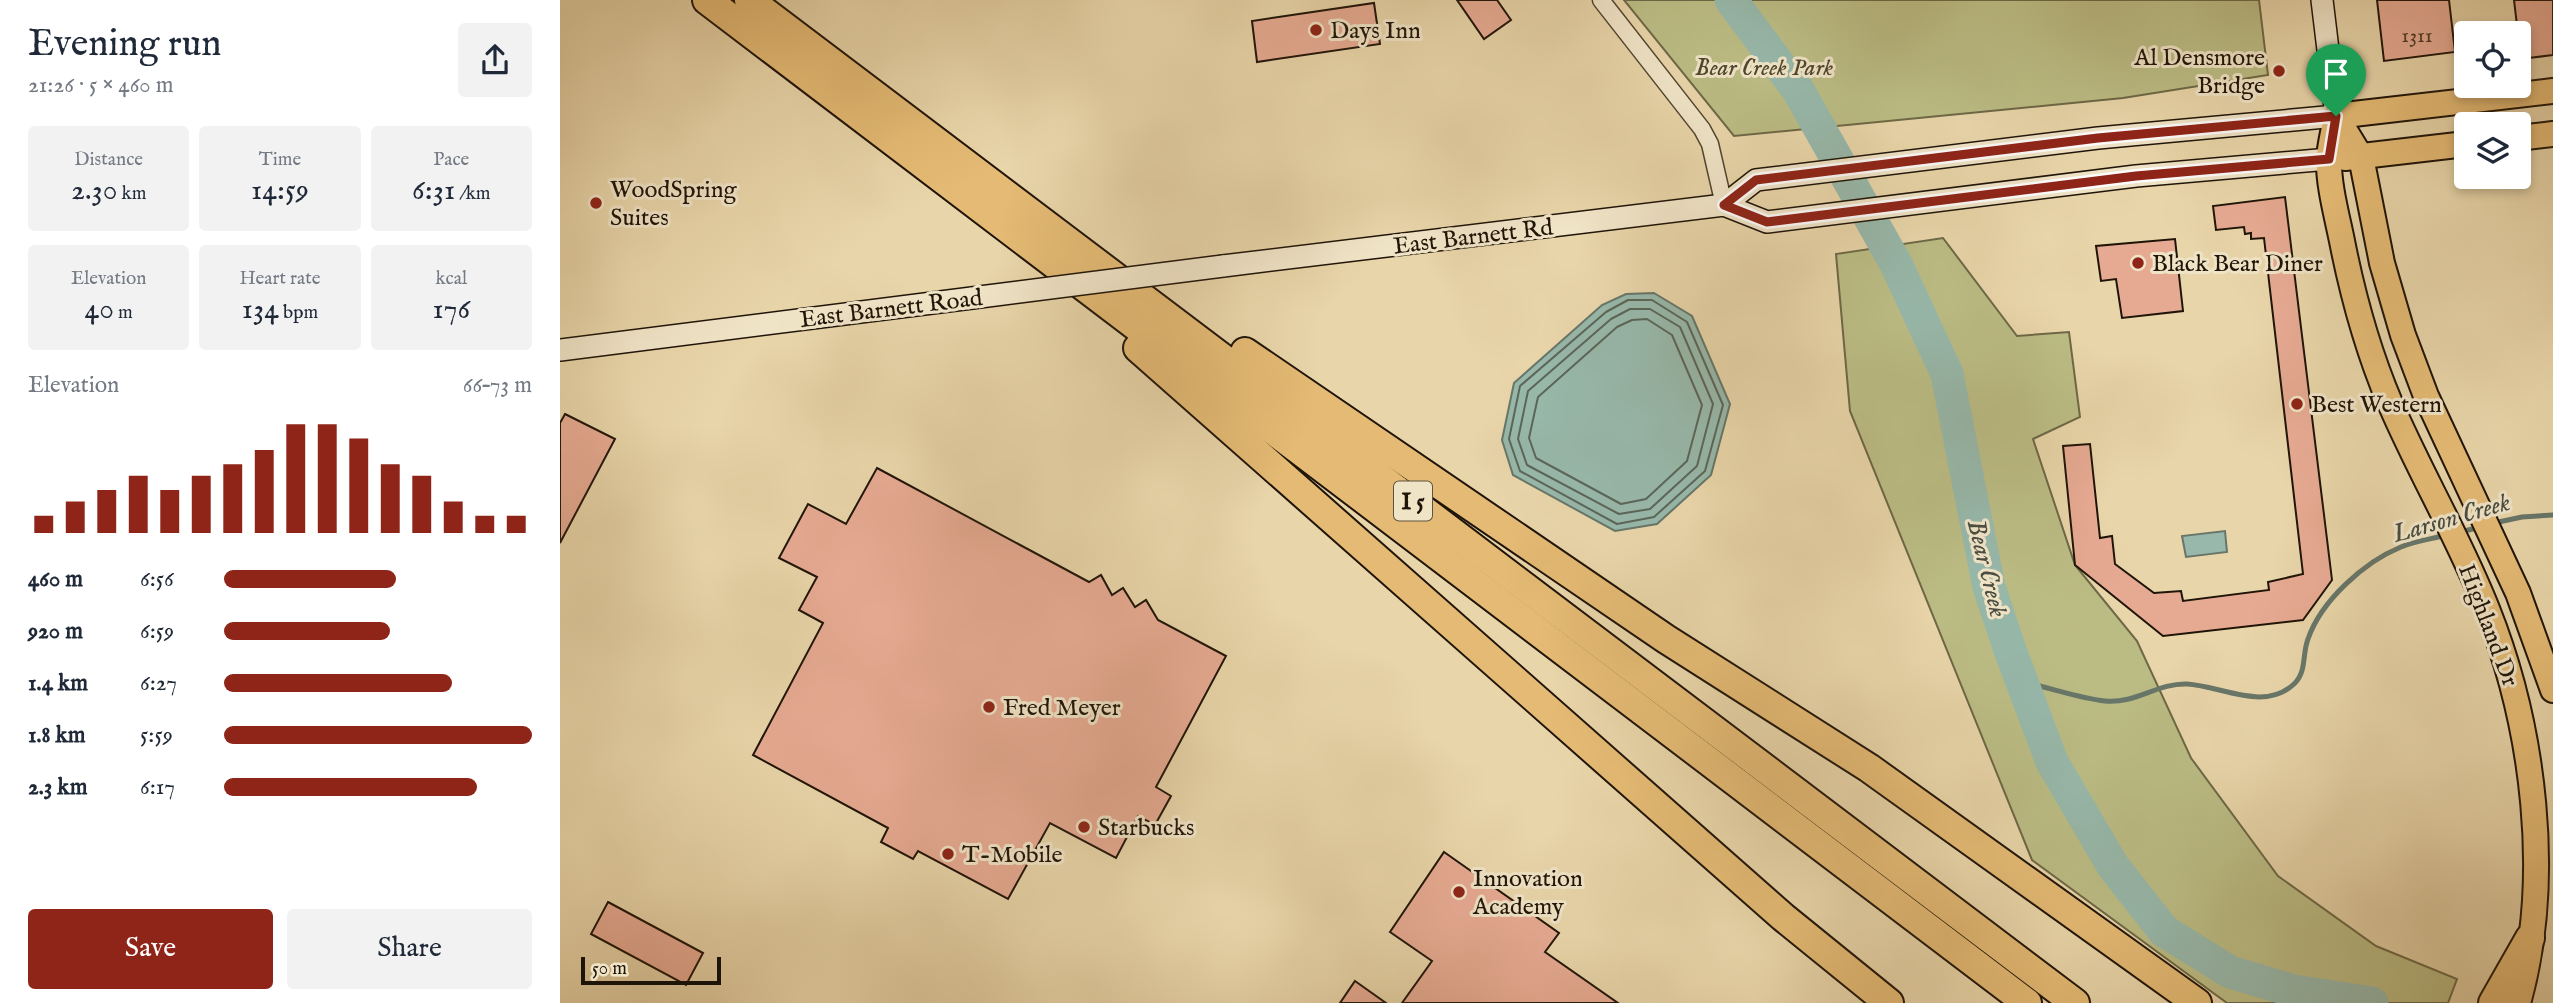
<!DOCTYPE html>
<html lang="en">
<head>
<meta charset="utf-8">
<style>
	body { margin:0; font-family:"IM FELL English",serif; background:#f2f2f3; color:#1f2937; height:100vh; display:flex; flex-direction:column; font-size:26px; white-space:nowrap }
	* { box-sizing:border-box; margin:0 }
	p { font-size:23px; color:#747a83 }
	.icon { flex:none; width:38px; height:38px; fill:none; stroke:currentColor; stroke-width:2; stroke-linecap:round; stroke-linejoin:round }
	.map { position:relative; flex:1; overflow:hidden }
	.side { display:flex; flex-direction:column; background:#fff; width:560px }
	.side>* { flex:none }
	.fabs { position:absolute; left:1894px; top:21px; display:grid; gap:14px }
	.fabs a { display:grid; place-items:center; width:77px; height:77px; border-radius:7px; background:#fff; box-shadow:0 4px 10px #0003; font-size:35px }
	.scale { position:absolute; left:21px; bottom:18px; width:140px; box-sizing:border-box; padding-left:7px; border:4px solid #1f1408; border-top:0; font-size:19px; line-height:24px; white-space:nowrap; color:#1f1408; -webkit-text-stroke:5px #f0e4c7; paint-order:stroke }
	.pin { position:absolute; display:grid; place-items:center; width:60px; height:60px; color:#fff; margin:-72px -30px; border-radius:50% 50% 50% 0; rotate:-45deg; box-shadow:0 0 7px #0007 }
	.pin .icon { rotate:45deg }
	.round { display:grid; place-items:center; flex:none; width:74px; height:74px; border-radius:7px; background:#f2f2f3 }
	.summary { display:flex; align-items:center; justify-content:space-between; height:119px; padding:0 28px }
	h1 { font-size:38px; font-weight:600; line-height:52px }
	.metrics { display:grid; grid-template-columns:repeat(3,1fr); gap:10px; height:119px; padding:7px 28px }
	.metrics div { display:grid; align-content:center; border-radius:7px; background:#f2f2f3; text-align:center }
	.metrics b { font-size:30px; font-weight:600 }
	.metrics small { font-size:19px; font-weight:400 }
	.metrics p { font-size:19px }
	.chart { height:196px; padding:14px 28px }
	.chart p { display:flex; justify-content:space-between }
	.chart svg { width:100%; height:126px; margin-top:7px; stroke:#8f2418; stroke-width:6 }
	.primary-button { display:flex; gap:14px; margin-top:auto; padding:14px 28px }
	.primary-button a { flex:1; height:80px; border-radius:7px; background:#8f2418; color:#fff; font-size:28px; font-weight:600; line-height:80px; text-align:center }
	.primary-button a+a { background:#f2f2f3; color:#1f2937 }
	ul { padding:0 28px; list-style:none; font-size:23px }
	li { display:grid; grid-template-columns:112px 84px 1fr; align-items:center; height:52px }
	li i { height:18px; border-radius:9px; background:#8f2418 }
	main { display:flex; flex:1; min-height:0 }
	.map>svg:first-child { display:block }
	.green { fill:#bbbc84; stroke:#6d6846; stroke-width:2 }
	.water { fill:#97b8aa; stroke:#677669; stroke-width:2 }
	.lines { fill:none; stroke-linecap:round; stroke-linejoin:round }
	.shore { stroke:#5b6659; stroke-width:2 }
	.stream { stroke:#677669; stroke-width:5 }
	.river { stroke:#97b8aa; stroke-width:33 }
	.building { fill:#e6aa92; stroke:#1f1408; stroke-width:2 }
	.minor-casing { stroke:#514430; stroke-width:19 }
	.secondary-casing { stroke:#1f1408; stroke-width:24 }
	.primary-casing { stroke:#1f1408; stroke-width:28 }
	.motorway-casing { stroke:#1f1408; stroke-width:32 }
	.minor { stroke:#f0e4c7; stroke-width:16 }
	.secondary { stroke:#f0e4c7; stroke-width:21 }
	.primary { stroke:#e4ba74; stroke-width:24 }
	.motorway { stroke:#e4ba74; stroke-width:28 }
	.secondary-bridge-casing { stroke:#1f1408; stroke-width:24; stroke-linecap:butt }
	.secondary-bridge { stroke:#f0e4c7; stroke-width:21 }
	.route-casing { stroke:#fff; stroke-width:14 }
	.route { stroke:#8f2418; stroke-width:9 }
	.poi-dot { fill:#8f2418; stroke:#f0e4c7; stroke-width:2.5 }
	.labels { text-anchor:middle; stroke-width:6; stroke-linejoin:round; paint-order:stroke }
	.number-label { font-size:21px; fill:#513a2a }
	.shield { fill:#f0e4c7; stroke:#5e5241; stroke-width:2 }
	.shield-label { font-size:23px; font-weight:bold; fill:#1f1408 }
	.poi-label { font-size:24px; fill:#1f1408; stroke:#f0e4c7; text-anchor:start }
	.park-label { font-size:24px; font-style:italic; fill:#4e462d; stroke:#f0e4c7 }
	.street-label { font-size:24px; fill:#1f1408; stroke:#f0e4c7 }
	.water-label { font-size:26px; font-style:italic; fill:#494d41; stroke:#f0e4c7 }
</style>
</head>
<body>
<main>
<section class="side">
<div class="summary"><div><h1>Evening run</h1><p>21:26 · 5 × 460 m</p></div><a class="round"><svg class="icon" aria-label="share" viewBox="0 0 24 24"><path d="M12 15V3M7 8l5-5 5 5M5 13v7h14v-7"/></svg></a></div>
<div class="metrics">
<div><p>Distance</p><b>2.30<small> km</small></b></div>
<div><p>Time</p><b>14:59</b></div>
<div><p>Pace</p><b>6:31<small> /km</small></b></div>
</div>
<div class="metrics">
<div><p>Elevation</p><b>40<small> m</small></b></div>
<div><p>Heart rate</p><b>134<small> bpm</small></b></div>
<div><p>kcal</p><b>176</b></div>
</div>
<div class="chart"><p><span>Elevation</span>66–73 m</p>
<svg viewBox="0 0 160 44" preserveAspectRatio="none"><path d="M5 44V38M15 44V33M25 44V29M35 44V24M45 44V29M55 44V24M65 44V20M75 44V15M85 44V6M95 44V6M105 44V11M115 44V20M125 44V24M135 44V33M145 44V38M155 44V38"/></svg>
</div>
<ul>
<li><b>460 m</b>6:56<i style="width:56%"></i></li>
<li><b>920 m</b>6:59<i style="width:54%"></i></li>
<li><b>1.4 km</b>6:27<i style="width:74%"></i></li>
<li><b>1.8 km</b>5:59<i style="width:100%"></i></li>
<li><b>2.3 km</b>6:17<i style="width:82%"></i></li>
</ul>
<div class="primary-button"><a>Save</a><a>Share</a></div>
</section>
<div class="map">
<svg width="1993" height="1003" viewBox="0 0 1993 1003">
	<rect width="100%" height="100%" fill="#e8d5a9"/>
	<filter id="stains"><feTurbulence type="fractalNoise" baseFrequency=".00286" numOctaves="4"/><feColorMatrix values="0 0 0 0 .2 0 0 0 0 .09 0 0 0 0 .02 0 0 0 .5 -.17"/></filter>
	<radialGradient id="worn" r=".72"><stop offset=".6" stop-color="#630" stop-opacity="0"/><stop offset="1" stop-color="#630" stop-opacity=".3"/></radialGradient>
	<g class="green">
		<polygon points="1064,0 1699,0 1708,75 1563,98 1174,136"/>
		<polygon points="1383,238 1457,336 1509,332 1520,417 1473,439 1515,565 1577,641 1631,758 1718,876 1816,946 1897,979 1888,1003 1667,1003 1472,860 1290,411 1276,254"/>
	</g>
	<g class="water">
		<polygon points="1094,293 1132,316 1170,404 1151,475 1097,524 1055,531 953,475 942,440 954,383 1042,305 1066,294"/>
		<polygon points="1665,531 1667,552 1626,557 1622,536"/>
	</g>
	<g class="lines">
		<g class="shore">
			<polygon points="1068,300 1092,300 1127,322 1163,405 1145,471 1094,517 1057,524 960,471 949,439 960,386 1046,312"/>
			<polygon points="1070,309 1090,309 1120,327 1153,404 1137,466 1090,509 1059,514 967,465 958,439 968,391 1051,319"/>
			<polygon points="1087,319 1112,335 1142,405 1127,461 1086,499 1061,504 976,458 969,438 978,397 1057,327 1072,320"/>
		</g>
		<g class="stream">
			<polyline points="1934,523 1962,517 1993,515"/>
			<polyline points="1900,532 1921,527"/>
			<path d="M1462 682C1489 687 1517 698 1545 701 1576 704 1597 683 1627 684 1662 686 1704 712 1734 684 1747 672 1742 654 1748 639 1761 601 1804 562 1841 547 1855 541 1872 539 1887 535"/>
		</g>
		<polyline class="river" points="1171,0 1238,90 1336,264 1387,374 1429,587 1450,650 1492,762 1553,866 1604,931 1670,972 1734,991 1812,1003"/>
	</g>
	<g class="building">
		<polygon points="897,0 937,0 951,20 924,39"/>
		<polygon points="1817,0 1889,0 1895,52 1824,61"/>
		<polygon points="1954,0 1993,0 1993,55 1961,59"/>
		<polygon points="814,3 820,44 697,62 692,21"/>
		<polygon points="1725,197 1772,580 1743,620 1603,636 1515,565 1503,446 1530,444 1540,538 1552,536 1555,564 1594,593 1621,591 1623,601 1709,590 1708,582 1743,574 1704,238 1691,239 1691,233 1685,234 1684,227 1656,230 1653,206"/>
		<polygon points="1615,239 1623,311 1562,318 1556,279 1541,281 1536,246"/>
		<polygon points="5,414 55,439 0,543 0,423"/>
		<polygon points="317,468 529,582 541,575 552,595 563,588 575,607 586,600 598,620 666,656 596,787 611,796 595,825 578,816 556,858 490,823 448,899 358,851 353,859 321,842 328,828 193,755 263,623 239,610 257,577 219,558 248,504 286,524"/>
		<polygon points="884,852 999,933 985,952 1058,1003 842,1003 872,961 830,932"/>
		<polygon points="48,902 143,953 126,985 31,934"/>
		<polygon points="795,981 826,1003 780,1003"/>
	</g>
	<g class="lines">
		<g class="minor-casing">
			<polyline id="minor" points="1041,0 1142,129 1150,144 1164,205"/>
		</g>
		<g class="secondary-casing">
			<g id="secondary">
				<polyline points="1164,205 1196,180 1538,138 1776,116 1762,0"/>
				<polyline points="663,266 1164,205 1207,222 1576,176 1769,159"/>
				<polyline points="0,350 412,298"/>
			</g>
		</g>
		<g class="primary-casing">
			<g id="primary">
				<path d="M1776 116C1774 130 1770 144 1769 158 1768 184 1777 216 1782 241 1793 297 1808 351 1830 403 1860 473 1899 538 1927 609 1974 727 1993 879 1958 1003"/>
				<polyline points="1776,116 1801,157 1822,263 1843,335 1866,396 1958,593 1993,690"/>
				<polyline points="1776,116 1993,91"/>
				<polyline points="1958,138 1993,134"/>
				<polyline points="1785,158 1906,144"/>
			</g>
		</g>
		<g class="motorway-casing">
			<g id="motorway">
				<polyline points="147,0 1467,1003"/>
				<polyline points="189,0 1515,1003"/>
				<polyline points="578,348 1223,917 1329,1003"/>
				<polyline points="685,352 1106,639 1309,768 1637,1003"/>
				<polyline points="1933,1003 1970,938"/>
			</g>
		</g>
		<use href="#minor" class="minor"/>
		<use href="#secondary" class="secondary"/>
		<use href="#primary" class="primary"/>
		<use href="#motorway" class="motorway"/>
		<g class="secondary-bridge-casing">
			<polyline id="secondary-bridge" points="412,298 663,266"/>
		</g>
		<use href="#secondary-bridge" class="secondary-bridge"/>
	</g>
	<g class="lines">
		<g class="route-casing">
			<polygon id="route" points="1776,116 1769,159 1576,176 1207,222 1164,205 1196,180 1538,138"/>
		</g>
		<use href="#route" class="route"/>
	</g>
	<g class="poi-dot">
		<circle cx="756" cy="30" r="7"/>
		<circle cx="1719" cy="71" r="7"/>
		<circle cx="36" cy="203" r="7"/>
		<circle cx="1578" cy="263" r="7"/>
		<circle cx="1737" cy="404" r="7"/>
		<circle cx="429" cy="707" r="7"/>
		<circle cx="524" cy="827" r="7"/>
		<circle cx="388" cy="854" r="7"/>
		<circle cx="899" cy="892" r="7"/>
	</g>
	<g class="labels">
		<g class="number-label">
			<text x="1857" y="42">1311</text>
		</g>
		<rect class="shield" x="834" y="481.5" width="38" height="39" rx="5"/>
		<g class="shield-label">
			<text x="853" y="509">I 5</text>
		</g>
		<g class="poi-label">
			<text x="770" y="38">Days Inn</text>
			<text x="1705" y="65" text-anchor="end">Al Densmore<tspan x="1705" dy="28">Bridge</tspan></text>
			<text x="50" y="197">WoodSpring<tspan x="50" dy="28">Suites</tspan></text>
			<text x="1592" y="271">Black Bear Diner</text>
			<text x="1751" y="412">Best Western</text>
			<text x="443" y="715">Fred Meyer</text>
			<text x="538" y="835">Starbucks</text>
			<text x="402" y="862">T-Mobile</text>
			<text x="913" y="886">Innovation<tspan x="913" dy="28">Academy</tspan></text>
		</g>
		<g class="park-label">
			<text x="1204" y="75">Bear Creek Park</text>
		</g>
		<g class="street-label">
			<text transform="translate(913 236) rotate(-7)" y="8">East Barnett Rd</text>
			<text transform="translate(331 308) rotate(-7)" y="8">East Barnett Road</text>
			<text transform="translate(1929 625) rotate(69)" y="8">Highland Dr</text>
		</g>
		<g class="water-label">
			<text transform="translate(1891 517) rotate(-16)" y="9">Larson Creek</text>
			<text transform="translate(1428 568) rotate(76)" y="9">Bear Creek</text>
		</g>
	</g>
	<rect width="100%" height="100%" filter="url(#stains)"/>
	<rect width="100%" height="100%" fill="url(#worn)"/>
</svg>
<div class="fabs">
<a><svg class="icon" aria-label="locate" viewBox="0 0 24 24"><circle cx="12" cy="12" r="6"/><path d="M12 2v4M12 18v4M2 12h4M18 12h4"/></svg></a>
<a><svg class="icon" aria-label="layers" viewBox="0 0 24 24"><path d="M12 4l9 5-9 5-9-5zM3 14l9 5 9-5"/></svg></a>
</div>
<div class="scale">50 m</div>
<div class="pin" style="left:1776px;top:116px;background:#1e9e55"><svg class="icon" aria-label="arrive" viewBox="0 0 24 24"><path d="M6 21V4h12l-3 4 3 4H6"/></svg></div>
</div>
</main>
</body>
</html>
